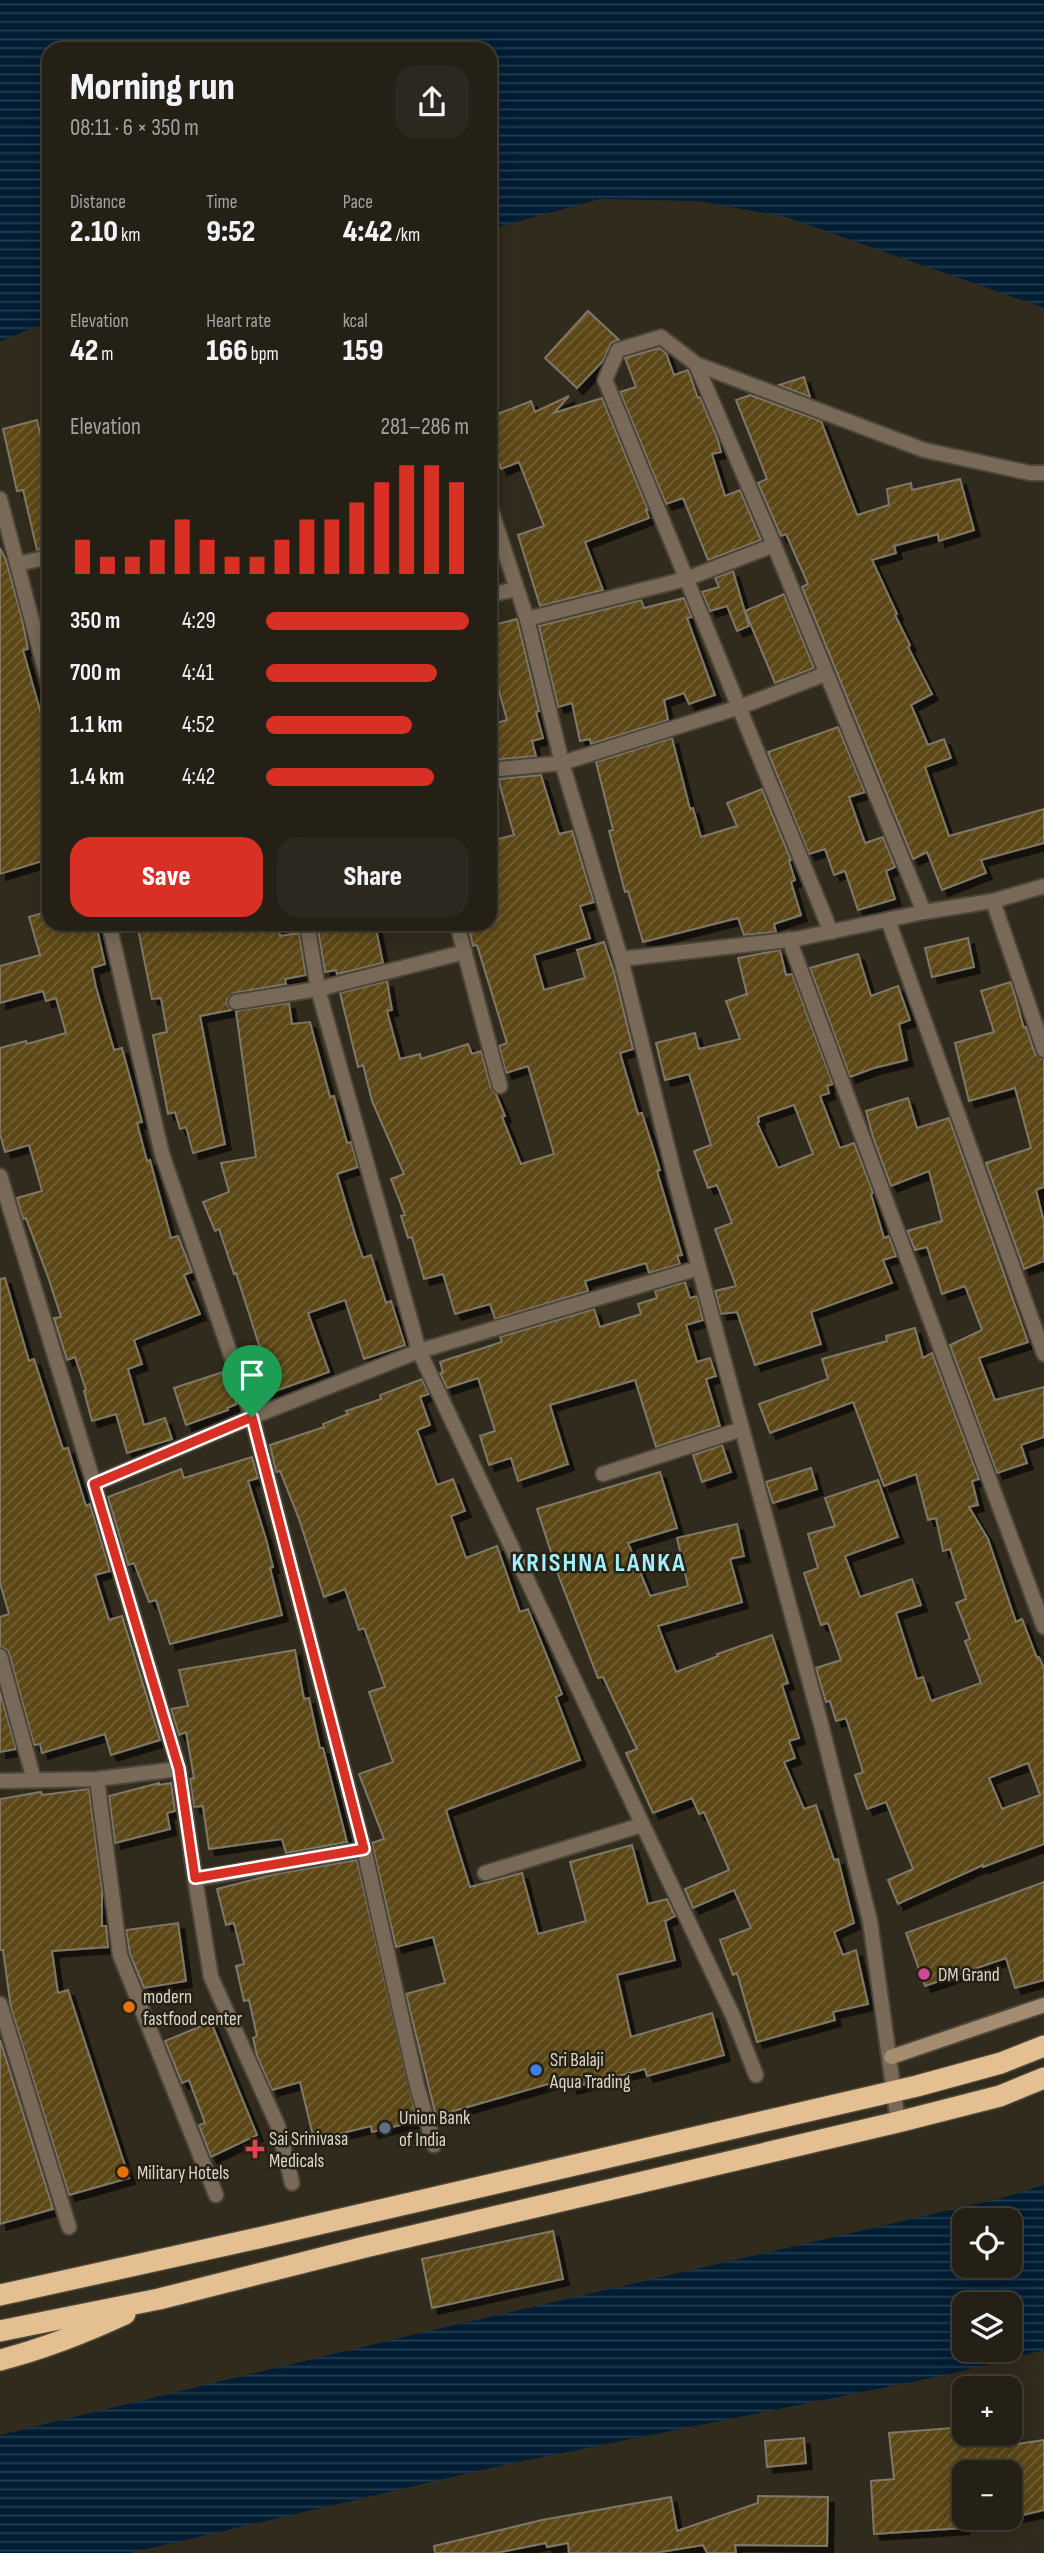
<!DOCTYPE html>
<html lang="en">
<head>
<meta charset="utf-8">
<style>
	body { margin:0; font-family:"Sofia Sans Condensed",sans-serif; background:#2d281f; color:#f1f3f6; height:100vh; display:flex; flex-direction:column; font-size:26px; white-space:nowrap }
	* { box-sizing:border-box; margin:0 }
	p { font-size:23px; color:#a3a3a1 }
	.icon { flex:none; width:38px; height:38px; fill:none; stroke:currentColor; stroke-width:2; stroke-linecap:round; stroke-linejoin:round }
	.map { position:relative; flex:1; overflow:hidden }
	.sheet { position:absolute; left:42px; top:42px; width:455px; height:889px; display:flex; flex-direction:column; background:#252016; border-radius:21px; box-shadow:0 4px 18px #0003,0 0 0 2px #423e35 }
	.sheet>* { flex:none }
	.fabs { position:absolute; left:952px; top:2208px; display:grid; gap:14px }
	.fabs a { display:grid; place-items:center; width:70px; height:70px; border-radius:14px; background:#252016; box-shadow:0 4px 18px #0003,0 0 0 2px #423e35; font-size:35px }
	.pin { position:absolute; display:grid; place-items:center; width:60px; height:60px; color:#fff; margin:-72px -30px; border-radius:50% 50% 50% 0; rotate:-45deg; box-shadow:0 0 7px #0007 }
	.pin .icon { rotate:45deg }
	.round { display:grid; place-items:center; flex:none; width:74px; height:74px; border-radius:21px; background:#2d281f }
	.summary { display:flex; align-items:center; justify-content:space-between; height:119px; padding:0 28px }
	h1 { font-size:38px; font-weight:800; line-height:52px }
	.stats { display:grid; grid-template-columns:repeat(3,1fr); gap:10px; height:119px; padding:7px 28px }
	.stats div { display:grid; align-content:center }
	.stats b { font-size:30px; font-weight:800 }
	.stats small { font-size:19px; font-weight:400 }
	.stats p { font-size:19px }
	.chart { height:196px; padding:14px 28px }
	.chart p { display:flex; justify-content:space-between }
	.chart svg { width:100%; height:126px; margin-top:7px; stroke:#d93025; stroke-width:6 }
	.action { display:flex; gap:14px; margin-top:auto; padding:14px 28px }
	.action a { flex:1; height:80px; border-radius:21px; background:#d93025; color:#fff; font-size:28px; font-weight:800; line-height:80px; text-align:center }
	.action a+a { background:#2d281f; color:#f1f3f6 }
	ul { padding:0 28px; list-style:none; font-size:23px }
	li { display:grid; grid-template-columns:112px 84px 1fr; align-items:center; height:52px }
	li i { height:18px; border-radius:9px; background:#d93025 }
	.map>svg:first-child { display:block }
	.water { fill:url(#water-rules); fill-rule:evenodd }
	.building { fill:url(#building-hatch); stroke:#7f7768; stroke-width:2; fill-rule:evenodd; filter:url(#shadow) }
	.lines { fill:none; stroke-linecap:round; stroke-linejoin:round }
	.street-casing { stroke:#4c4639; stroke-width:18 }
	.secondary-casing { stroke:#4c4639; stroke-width:18 }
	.highway-casing { stroke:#4c4639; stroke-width:24 }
	.street { stroke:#786958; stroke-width:14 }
	.secondary { stroke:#a38c70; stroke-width:14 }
	.highway { stroke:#e3bf92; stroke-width:21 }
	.route-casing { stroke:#fff; stroke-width:14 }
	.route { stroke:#d93025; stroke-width:9 }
	.hotel-dot { fill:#d1479c; stroke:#272114; stroke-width:2.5 }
	.food-dot { fill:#e8710a; stroke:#272114; stroke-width:2.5 }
	.shop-dot { fill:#3f7fe0; stroke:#272114; stroke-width:2.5 }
	.service-dot { fill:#5c6f8a; stroke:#272114; stroke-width:2.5 }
	.health-dot { fill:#e0444e; stroke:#272114; stroke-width:2.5 }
	.labels { text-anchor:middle; stroke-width:5; stroke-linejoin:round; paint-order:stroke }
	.poi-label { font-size:19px; fill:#dad6cd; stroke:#272114; text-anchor:start }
	.district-label { font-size:26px; font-weight:bold; letter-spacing:2px; fill:#a0f0fd; stroke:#272114 }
</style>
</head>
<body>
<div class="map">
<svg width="1044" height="2553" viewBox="0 0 1044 2553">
	<defs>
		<pattern id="water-rules" width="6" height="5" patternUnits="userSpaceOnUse" patternTransform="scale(1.75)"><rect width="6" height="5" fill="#011d34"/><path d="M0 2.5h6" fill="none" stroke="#253d50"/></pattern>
		<pattern id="building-hatch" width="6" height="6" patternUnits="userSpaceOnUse" patternTransform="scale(1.75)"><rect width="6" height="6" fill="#5c4715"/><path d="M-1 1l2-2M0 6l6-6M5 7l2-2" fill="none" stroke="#736136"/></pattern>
		<filter id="shadow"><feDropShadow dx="6" dy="6" stdDeviation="0" flood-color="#0009"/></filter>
	</defs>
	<rect width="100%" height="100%" fill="#312b1d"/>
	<g class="water">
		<polygon points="0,0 1044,0 1044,308 786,217 698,201 600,199 490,229 490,49 49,49 49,322 0,341"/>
		<path d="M1044 2185V2350L946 2375 508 2464 130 2553H0V2435L416 2334 1002 2198ZM964 2221H1010V2266H964ZM964 2305H1010V2350H964Z"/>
	</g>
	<g class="building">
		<polygon points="588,311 619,340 611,343 603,361 577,388 545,358"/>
		<polygon points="659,348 666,353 674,375 688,370 698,398 700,397 717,437 721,452 712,454 725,496 740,490 761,540 708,560 683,498 666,504 620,392 636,387 625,358"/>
		<polygon points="804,377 810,397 779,385"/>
		<polygon points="750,395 821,421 857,515 889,505 887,489 911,483 912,490 960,479 974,530 939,541 938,534 894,546 896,553 872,560 897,614 895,615 910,645 908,647 932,694 911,705 928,745 944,739 951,758 925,767 949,836 1044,809 1044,843 981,860 986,873 942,890 927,852 913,859 802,587 808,584 786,534 781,536 758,483 767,479 736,400"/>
		<polygon points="569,396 554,413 602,398 648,510 646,510 649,518 585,542 603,590 540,606 518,535 544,526 519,462 501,469 490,438 490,417 531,401 535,412"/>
		<polygon points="37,420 49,474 49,548 37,550 23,490 17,491 3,429"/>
		<polygon points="0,548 6,560 21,615 28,649 23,650 49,742 49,859 0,874"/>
		<polygon points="733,571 749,626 737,631 727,606 710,611 702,592 719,587 715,578"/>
		<polygon points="784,594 814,668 775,683 745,611"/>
		<polygon points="684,598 692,617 687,618 715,695 689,704 684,693 664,700 668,720 591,744 590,739 580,741 572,703 558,707 539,626 641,600 644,608"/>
		<polygon points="517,619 539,711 536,712 543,738 532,741 536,756 492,760 490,725 507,720 497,684 490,686 490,626"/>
		<polygon points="838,727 865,792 849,797 865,843 883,837 895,867 886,871 895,899 858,910 845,871 834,875 825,849 809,854 768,752"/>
		<polygon points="672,738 690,809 693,808 701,837 737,826 727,803 762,789 791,860 789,861 795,880 791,882 801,915 774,924 776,932 744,935 738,918 643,942 628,891 625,892 609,831 613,830 596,762"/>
		<polygon points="541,775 559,834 572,831 594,902 580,906 590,938 534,955 544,990 585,978 577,950 604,942 614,972 633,1049 620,1053 638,1114 642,1113 660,1170 657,1171 682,1255 677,1256 680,1264 649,1273 646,1263 585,1281 588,1291 495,1319 490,1304 455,1314 443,1274 424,1279 412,1237 408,1238 401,1216 405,1215 391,1179 404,1174 372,1101 363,1065 358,1067 340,993 387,981 392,1010 387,1011 400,1059 420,1054 421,1059 468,1044 472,1054 481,1051 491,1088 496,1094 505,1116 502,1117 521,1164 554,1154 528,1066 506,1073 499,1046 507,1043 477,945 473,946 468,924 490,924 490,841 514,835 498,779"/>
		<polygon points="49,911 49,924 96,924 105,964 92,968 96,987 114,1050 122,1048 142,1122 137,1123 147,1161 150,1160 171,1238 178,1236 192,1272 184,1275 200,1314 134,1340 142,1364 128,1369 144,1425 165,1418 172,1439 127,1453 116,1414 92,1421 84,1391 86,1390 75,1357 67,1360 54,1318 61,1317 48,1277 26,1218 23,1219 17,1198 42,1191 29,1145 5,1152 0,1134 0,1048 26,1041 27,1044 66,1033 56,998 46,1001 43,991 0,1003 0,966 40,955 29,917"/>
		<polygon points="137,924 278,924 280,936 299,933 306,975 285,979 286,984 234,993 227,999 227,1004 231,1010 200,1016 225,1144 193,1153 186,1127 180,1129 175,1112 168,1114 153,1035 167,1032 161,998 152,999"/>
		<polygon points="328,924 375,924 383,963 337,974 336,970 325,972 318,930 329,928"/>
		<polygon points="968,938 974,967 932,977 925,948"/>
		<path d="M780 950 786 975 792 974 833 1084 827 1086 829 1093 820 1096 840 1148 854 1143 873 1193 871 1194 884 1238 889 1236 896 1256 883 1260 892 1283 811 1312 821 1344 755 1365 737 1312 721 1314 715 1291 736 1286 715 1229 732 1223 717 1185 708 1188 694 1151 711 1145 689 1074 665 1080 656 1043 695 1033 699 1049 740 1039 726 1001 747 994 738 958ZM794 1105 813 1154 778 1168 757 1123 759 1122 758 1117Z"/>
		<polygon points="858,954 871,996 898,986 910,1020 899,1024 907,1060 874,1068 850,1077 810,968"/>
		<polygon points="1011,982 1024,1028 1026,1027 1035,1054 1044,1059 1044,1187 1036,1190 1044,1222 1044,1261 1024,1269 986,1163 1031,1148 1015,1088 969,1101 955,1043 994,1032 981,991"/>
		<polygon points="289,1003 292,1024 310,1022 330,1097 334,1096 347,1143 351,1142 358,1167 337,1174 355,1234 363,1258 371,1255 386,1303 391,1301 405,1345 364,1359 345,1300 308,1313 329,1372 256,1398 244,1365 247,1364 243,1354 260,1348 236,1273 234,1274 219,1229 215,1231 203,1202 229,1192 221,1163 256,1157 236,1011"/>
		<polygon points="908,1098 917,1128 949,1118 1028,1342 979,1358 995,1400 1044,1387 1044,1437 1021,1445 1027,1463 997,1473 950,1345 982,1330 965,1286 942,1294 927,1247 915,1250 907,1231 942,1221 929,1171 891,1186 873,1137 866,1111"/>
		<polygon points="5,1278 29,1361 34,1359 63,1449 68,1448 86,1506 90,1504 110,1571 95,1575 109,1620 122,1616 160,1740 111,1755 105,1734 42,1753 40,1744 34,1745 9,1653 6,1649 0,1647 0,1617 9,1614 0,1583 0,1279"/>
		<polygon points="685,1282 690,1298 697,1296 703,1320 686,1325 697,1362 710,1358 716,1376 706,1379 720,1426 656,1447 635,1380 550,1405 568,1464 518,1481 511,1458 489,1465 480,1436 495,1431 478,1378 447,1388 440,1373 443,1372 440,1362 502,1342 500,1337 594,1309 600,1327 641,1314 638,1304 657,1298 655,1291"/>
		<path d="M915 1328 923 1358 932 1353 979 1479 972 1481 978 1505 969 1507 988 1539 1016 1622 1022 1619 1037 1658 1039 1657 1044 1668V1844L983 1867V1865L898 1904 888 1880 913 1869 886 1802 867 1809 855 1775 863 1772 846 1718 836 1721 830 1701 826 1702 816 1668 841 1660 828 1623 821 1625 804 1573 818 1568 808 1534 835 1526 825 1498 878 1480 898 1537 845 1556 860 1597 912 1579 921 1605 896 1613 917 1679 923 1677 931 1701 981 1683 965 1641 970 1639 956 1603 966 1599 950 1549 943 1551 936 1518 928 1520 916 1474 884 1486 853 1402 770 1433 759 1404 828 1379 822 1359 887 1341 886 1336ZM1028 1763 1040 1795 1002 1809 989 1778Z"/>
		<polygon points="226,1371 237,1404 227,1408 228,1410 186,1425 174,1388"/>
		<polygon points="422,1379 429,1394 420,1397 430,1425 417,1430 437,1485 453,1479 465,1511 451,1516 466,1558 497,1546 520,1612 528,1609 562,1694 556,1697 580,1760 446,1810 470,1887 522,1873 538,1934 586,1921 570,1862 632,1845 648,1904 667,1899 675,1916 665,1921 675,1960 617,1975 631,2037 712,2013 724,2055 647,2076 645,2069 571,2088 569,2078 436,2116 406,1994 445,1983 433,1937 396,1947 372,1843 384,1839 359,1774 393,1762 369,1692 385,1687 364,1628 359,1630 345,1589 324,1597 299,1519 280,1471 276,1472 270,1445 324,1427 323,1424 348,1414 346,1411 381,1399 380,1395"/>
		<polygon points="722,1445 731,1472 702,1482 693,1455"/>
		<polygon points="252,1457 258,1478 248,1481 266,1539 273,1567 270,1568 282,1615 170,1644 156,1600 149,1602 134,1563 128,1565 108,1497 181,1469 184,1478"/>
		<polygon points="811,1468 817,1489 773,1503 766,1482"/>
		<polygon points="660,1472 677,1528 628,1543 650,1596 688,1586 677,1538 737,1524 744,1556 730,1559 742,1602 658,1626 676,1672 718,1656 717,1654 772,1635 788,1683 782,1685 799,1738 789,1741 795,1758 784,1762 804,1809 816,1805 834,1860 838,1859 854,1923 834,1932 843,1955 856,1950 868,2004 833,2012 835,2020 757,2042 737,1973 733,1975 720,1940 751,1928 734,1890 693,1908 685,1889 729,1870 704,1812 699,1814 692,1798 653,1813 626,1753 637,1749 603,1677 598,1678 559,1577 537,1509"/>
		<polygon points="295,1650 304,1699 309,1698 320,1748 323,1748 347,1842 286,1853 282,1839 209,1849 203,1806 194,1807 190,1779 194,1778 186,1732 179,1735 171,1709 188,1706 179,1670"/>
		<polygon points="0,1692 16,1749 0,1752"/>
		<polygon points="159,1783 159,1785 171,1783 175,1811 167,1813 170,1829 115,1843 109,1796"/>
		<polygon points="89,1789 102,1889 102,1926 106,1926 108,1947 52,1951 58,1993 68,1990 129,2178 69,2195 11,2008 3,1950 0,1950 0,1799 41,1792 42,1795"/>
		<polygon points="357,1860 417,2121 372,2132 371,2126 314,2140 300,2082 272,2090 257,2056 253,2038 257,2036 249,2000 244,2001 236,1966 244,1964 234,1923 226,1925 217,1889 276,1874"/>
		<polygon points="1044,1882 1044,1980 1015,1988 1006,1958 925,1986 906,1933"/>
		<polygon points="178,1923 186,1981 144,1988 130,1954 126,1930"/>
		<polygon points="211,2022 257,2135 211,2157 199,2125 205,2123 189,2080 182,2083 165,2041"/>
		<polygon points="0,2040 53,2209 0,2224"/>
		<polygon points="553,2231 563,2279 432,2308 422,2259"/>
		<polygon points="964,2427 965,2444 1016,2434 1017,2444 1044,2440 1044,2510 1010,2518 1010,2473 960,2473 963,2528 874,2534 871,2481 894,2479 889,2433"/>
		<polygon points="804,2438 806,2463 767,2467 765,2441"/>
		<polygon points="758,2496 828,2497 827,2546 735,2545 736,2553 707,2553 703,2545 655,2553 569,2553 568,2543 547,2547 546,2543 496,2553 435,2553 434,2546 542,2520 671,2497 677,2531 758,2503"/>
	</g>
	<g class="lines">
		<g class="street-casing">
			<g id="street">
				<polyline points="696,364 774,545 924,912"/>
				<polyline points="0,499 49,685"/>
				<polyline points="490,507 527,619 562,763 621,959 676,1182 821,1724 870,1921 898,2122"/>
				<polyline points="17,564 49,557"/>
				<polyline points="490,595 516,589"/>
				<polyline points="527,619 686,579 774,545"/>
				<polyline points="490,770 562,763 740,707 825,674"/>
				<polyline points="993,901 1044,1050"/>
				<polyline points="888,920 1044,1354"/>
				<polyline points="109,924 162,1154 252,1417 364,1849"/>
				<polyline points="307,924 318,989 419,1351 699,1268"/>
				<polyline points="457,924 500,1086"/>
				<polyline points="831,932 605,380 618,350 661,337 696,364 924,450 1030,473 1044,473"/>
				<polyline points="789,939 1044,1627"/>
				<polyline points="621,959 796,939 924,912 993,901 1044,886"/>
				<polyline points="236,1002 318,989 465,952"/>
				<polyline points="0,1176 94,1484"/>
				<polyline points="603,1474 742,1429"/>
				<polyline points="0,1656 34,1780"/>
				<polyline points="179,1769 94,1484 252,1417 419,1351 733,2016 756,2075"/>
				<polyline points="97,1779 120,1955 216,2195"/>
				<polyline points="0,1781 97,1779 179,1769 195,1879 364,1849 417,2086 434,2145"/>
				<polyline points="485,1873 642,1825"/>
				<polyline points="195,1879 211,1977 278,2126 292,2183"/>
				<polyline points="0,2004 69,2227"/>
			</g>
		</g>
		<g class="secondary-casing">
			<polyline id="secondary" points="891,2057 1044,2005"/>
		</g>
		<g class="highway-casing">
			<g id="highway">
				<polyline points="0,2295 263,2237 917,2086 1001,2063 1044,2046"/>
				<polyline points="0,2331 159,2299 365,2247 898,2122 1000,2096 1044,2078"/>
				<path d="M0 2360C43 2349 84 2333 125 2314"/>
			</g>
		</g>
		<use href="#street" class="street"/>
		<use href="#secondary" class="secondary"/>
		<use href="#highway" class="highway"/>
	</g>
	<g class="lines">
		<g class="route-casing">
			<polygon id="route" points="252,1417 364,1849 195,1878 179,1769 94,1484"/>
		</g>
		<use href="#route" class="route"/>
	</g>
	<circle class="hotel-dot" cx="924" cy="1974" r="7"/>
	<g class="food-dot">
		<circle cx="129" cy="2007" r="7"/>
		<circle cx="123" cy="2172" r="7"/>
	</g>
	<circle class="shop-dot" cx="536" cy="2070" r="7"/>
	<circle class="service-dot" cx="385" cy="2128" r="7"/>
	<path class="health-dot" d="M251.5 2138.5h7v7h7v7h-7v7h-7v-7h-7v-7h7z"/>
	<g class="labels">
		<g class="poi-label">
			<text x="938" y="1981">DM Grand</text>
			<text x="143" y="2003">modern<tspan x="143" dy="22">fastfood center</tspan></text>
			<text x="550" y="2066">Sri Balaji<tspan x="550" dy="22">Aqua Trading</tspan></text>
			<text x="399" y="2124">Union Bank<tspan x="399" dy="22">of India</tspan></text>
			<text x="269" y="2145">Sai Srinivasa<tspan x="269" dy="22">Medicals</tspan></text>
			<text x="137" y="2179">Military Hotels</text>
		</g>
		<g class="district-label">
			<text x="599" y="1571">KRISHNA LANKA</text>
		</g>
	</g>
</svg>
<div class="fabs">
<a><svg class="icon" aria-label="locate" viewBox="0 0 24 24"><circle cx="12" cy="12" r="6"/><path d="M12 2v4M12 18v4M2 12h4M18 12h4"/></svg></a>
<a><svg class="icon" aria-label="layers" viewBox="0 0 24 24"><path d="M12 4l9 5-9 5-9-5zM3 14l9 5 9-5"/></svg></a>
<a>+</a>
<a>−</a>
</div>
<div class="pin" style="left:252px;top:1417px;background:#1e9e55"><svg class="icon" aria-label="arrive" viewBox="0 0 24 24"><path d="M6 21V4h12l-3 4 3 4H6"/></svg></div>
<section class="sheet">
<div class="summary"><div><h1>Morning run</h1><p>08:11 · 6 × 350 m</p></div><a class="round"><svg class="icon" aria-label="share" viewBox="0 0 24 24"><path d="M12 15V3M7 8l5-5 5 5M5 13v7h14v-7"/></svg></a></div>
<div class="stats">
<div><p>Distance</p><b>2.10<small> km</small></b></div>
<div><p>Time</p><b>9:52</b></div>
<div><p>Pace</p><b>4:42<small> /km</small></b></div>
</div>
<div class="stats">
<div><p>Elevation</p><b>42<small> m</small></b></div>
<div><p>Heart rate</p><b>166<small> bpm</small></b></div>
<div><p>kcal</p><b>159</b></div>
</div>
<div class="chart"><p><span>Elevation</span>281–286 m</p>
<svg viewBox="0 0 160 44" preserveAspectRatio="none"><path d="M5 44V32M15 44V38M25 44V38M35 44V32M45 44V25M55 44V32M65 44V38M75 44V38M85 44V32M95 44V25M105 44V25M115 44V19M125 44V12M135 44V6M145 44V6M155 44V12"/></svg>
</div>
<ul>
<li><b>350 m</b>4:29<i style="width:100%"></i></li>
<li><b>700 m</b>4:41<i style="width:84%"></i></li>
<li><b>1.1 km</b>4:52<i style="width:72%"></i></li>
<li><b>1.4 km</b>4:42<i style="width:83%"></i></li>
</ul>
<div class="action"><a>Save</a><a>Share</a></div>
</section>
</div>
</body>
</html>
